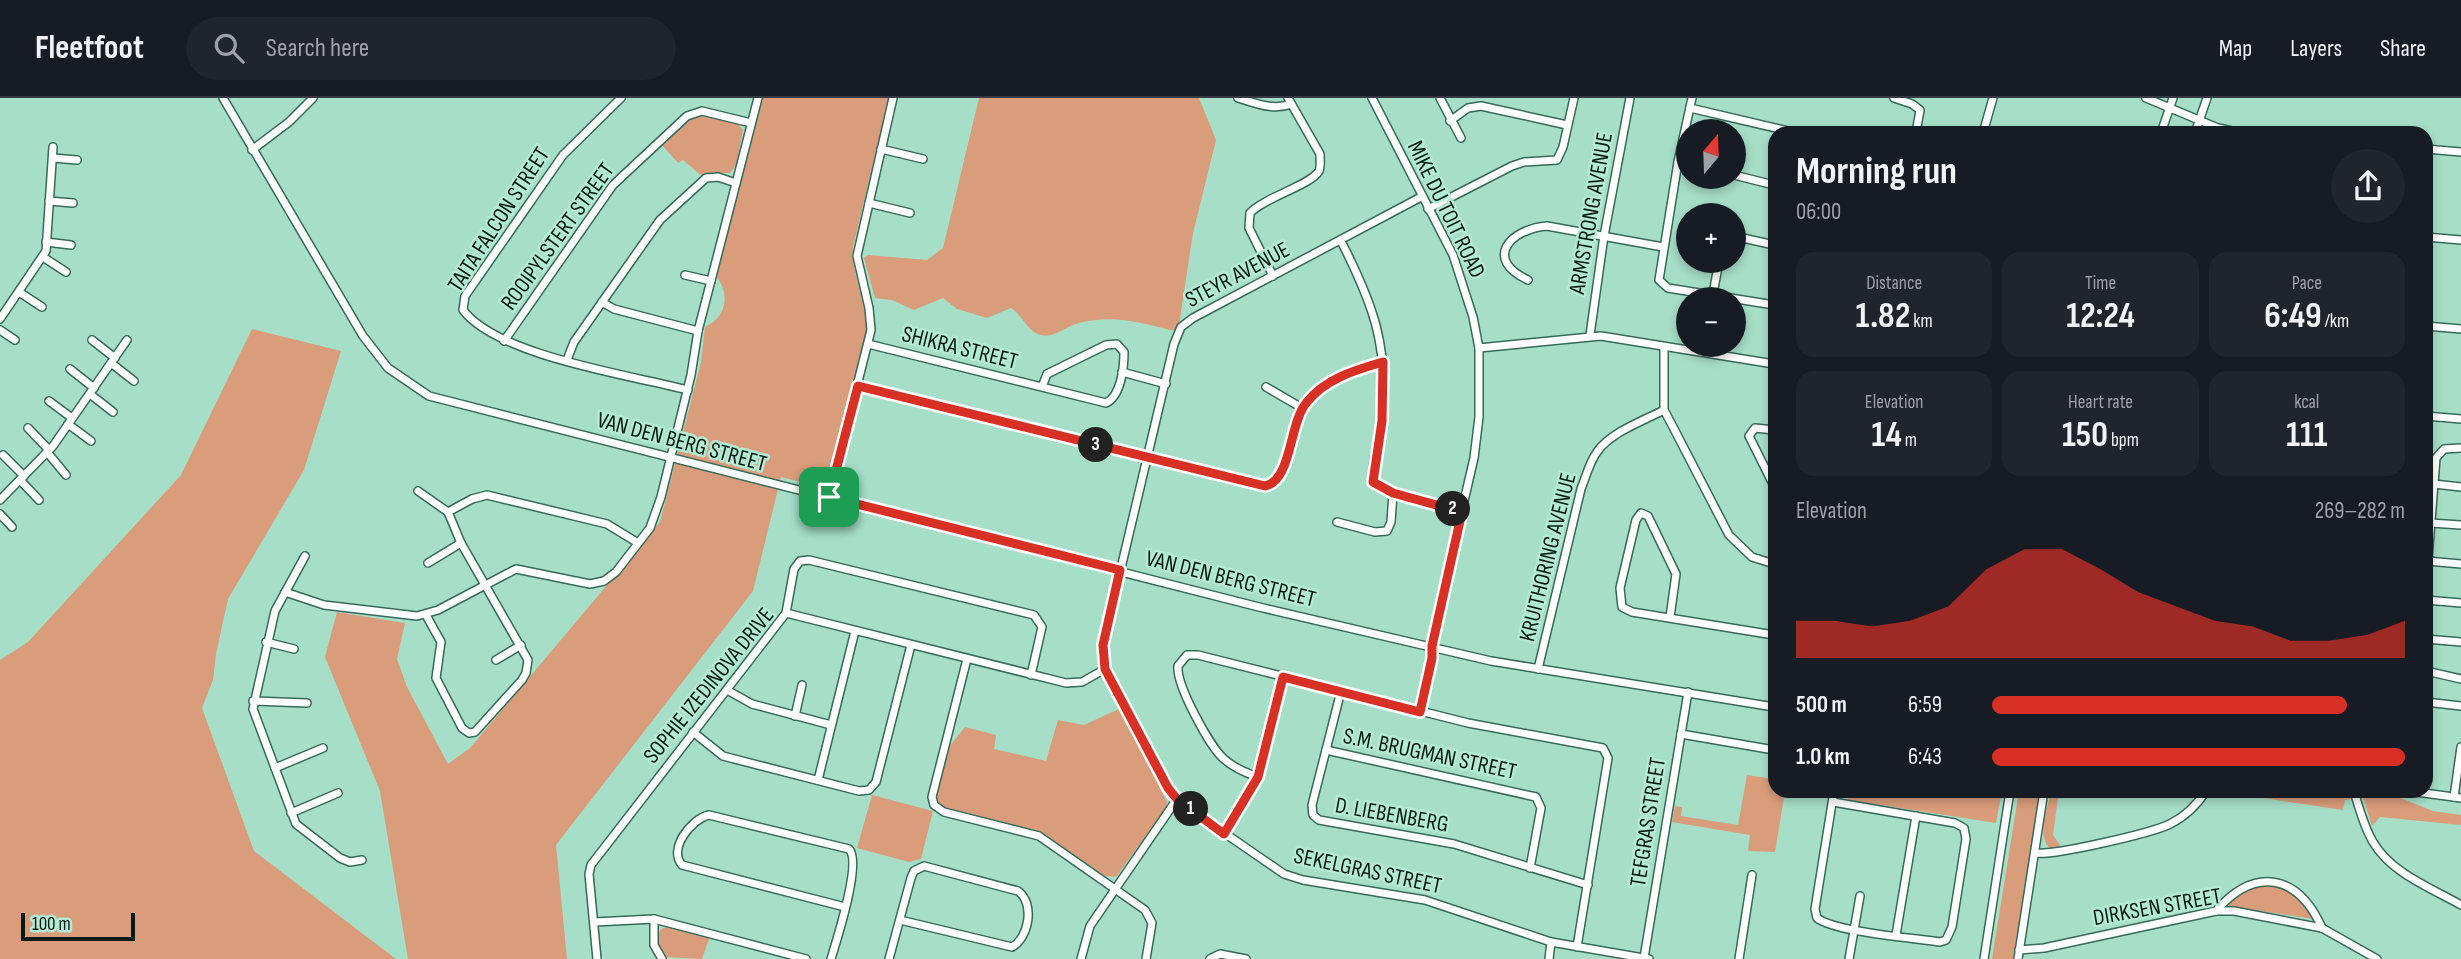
<!DOCTYPE html>
<html lang="en">
<head>
<meta charset="utf-8">
<style>
	body { margin:0; font-family:"Sofia Sans Condensed",sans-serif; background:#20242c; color:#f1f3f6; height:100vh; display:flex; flex-direction:column; font-size:26px; white-space:nowrap }
	* { box-sizing:border-box; margin:0 }
	p { font-size:23px; color:#9ea1a6 }
	.icon { flex:none; width:38px; height:38px; fill:none; stroke:currentColor; stroke-width:2; stroke-linecap:round; stroke-linejoin:round }
	.map { position:relative; flex:1; overflow:hidden }
	.panel { position:absolute; left:1768px; top:28px; width:665px; height:672px; display:flex; flex-direction:column; background:#171b24; border-radius:21px; box-shadow:0 4px 10px #0003 }
	.panel>* { flex:none }
	.needle { width:46px; rotate:19deg }
	.controls { position:absolute; left:1676px; top:21px; display:grid; gap:14px }
	.controls a { display:grid; place-items:center; width:70px; height:70px; border-radius:50%; background:#171b24; box-shadow:0 4px 10px #0003; font-size:35px }
	.scale { position:absolute; left:21px; bottom:18px; width:114px; box-sizing:border-box; padding-left:7px; border:4px solid #041a13; border-top:0; font-size:19px; line-height:24px; white-space:nowrap; color:#041a13; -webkit-text-stroke:5px #b3ebd5; paint-order:stroke }
	.pin { position:absolute; display:grid; place-items:center; width:60px; height:60px; color:#fff; margin:-30px; border-radius:14px; box-shadow:0 4px 10px #0006 }
	.km { position:absolute; width:35px; height:35px; margin:-18px; border-radius:50%; background:#222; color:#fff; font-size:19px; line-height:35px; text-align:center }
	.round { display:grid; place-items:center; flex:none; width:74px; height:74px; border-radius:37px; background:#20242c }
	.summary { display:flex; align-items:center; justify-content:space-between; height:119px; padding:0 28px }
	h1 { font-size:38px; font-weight:700; line-height:52px }
	.metrics { display:grid; grid-template-columns:repeat(3,1fr); gap:10px; height:119px; padding:7px 28px }
	.metrics div { display:grid; align-content:center; border-radius:18px; background:#20242c; text-align:center }
	.metrics b { font-size:35px; font-weight:700 }
	.metrics small { font-size:19px; font-weight:400 }
	.metrics p { font-size:19px }
	.chart { height:196px; padding:14px 28px }
	.chart p { display:flex; justify-content:space-between }
	.chart svg { width:100%; height:126px; margin-top:7px; fill:#d93025; opacity:.7 }
	ul { padding:0 28px; list-style:none; font-size:23px }
	li { display:grid; grid-template-columns:112px 84px 1fr; align-items:center; height:52px }
	li i { height:18px; border-radius:9px; background:#d93025 }
	header { display:flex; align-items:center; gap:42px; box-sizing:border-box; height:98px; padding:0 35px; background:#171b24; border-bottom:2px solid #363941 }
	header strong { font-size:33px }
	nav { display:flex; gap:38px; margin-inline-start:auto; font-size:24px }
	.search { width:490px; height:63px; background:#20242c; display:flex; align-items:center; gap:18px; box-sizing:border-box; padding:0 24px; border-radius:38px; color:#9ea1a6; font-size:26px }
	.map>svg:first-child { display:block }
	.green { fill:#da9d7c }
	.lines { fill:none; stroke-linecap:round; stroke-linejoin:round }
	.minor-casing { stroke:#366a59; stroke-width:10 }
	.minor { stroke:#fff; stroke-width:7 }
	.route-casing { stroke:#fff; stroke-width:14 }
	.route { stroke:#d93025; stroke-width:9 }
	.labels { text-anchor:middle; stroke-width:5; stroke-linejoin:round; paint-order:stroke }
	.street-label { font-size:23px; fill:#041a13; stroke:#b3ebd5 }
</style>
</head>
<body>
<header>
<strong>Fleetfoot</strong>
<div class="search"><svg class="icon" aria-label="search" viewBox="0 0 24 24"><circle cx="10" cy="10" r="6"/><path d="M15 15l6 6"/></svg>Search here</div>
<nav><a>Map</a><a>Layers</a><a>Share</a></nav>
</header>
<div class="map">
<svg width="2461" height="861" viewBox="0 0 2461 861">
	<rect width="100%" height="100%" fill="#a6dec8"/>
	<g class="green">
		<path d="M763 0H889L853 149C851 174 866 204 868 232L832 376 826 385 816 388 781 379 753 493 556 747 567 861H408L380 693 325 559 337 514 405 525 397 561 407 589 448 666 470 650 660 424 701 264 705 229C726 219 731 197 716 178Z"/>
		<path d="M979 0H1199L1216 42 1193 135 1179 227 1175 233C1141 225 1114 216 1079 225 1064 229 1053 242 1038 236 1028 233 1021 216 1011 210L987 220 957 211 943 200 914 212 892 202 875 200 864 160 868 157 927 162 943 150Z"/>
		<polygon points="701,17 738,26 743,32 736,67 730,75 712,75 702,78 683,62 678,65 662,47 691,19"/>
		<polygon points="252,231 341,253 304,372 228,501 216,556 213,582 202,610 254,753 396,861 0,861 0,562 28,544 181,377"/>
		<polygon points="1121,610 1167,704 1166,710 1116,779 1105,778 1043,735 942,709 938,705 937,697 949,649 965,629 996,637 994,651 1046,663 1058,622 1084,627"/>
		<polygon points="1747,677 1774,681 1774,693 1785,693 1775,754 1748,753 1750,737 1672,724 1675,708 1682,709 1681,718 1738,727"/>
		<polygon points="1844,693 2002,693 1996,725 1849,702"/>
		<polygon points="2019,693 2040,693 2013,861 1992,861"/>
		<path d="M2051 693H2059L2053 737 2061 749 2051 751C2036 741 2048 709 2051 693Z"/>
		<polygon points="2216,693 2345,693 2351,701 2345,702 2343,712"/>
		<polygon points="2369,695 2393,697 2433,713 2461,717 2461,727 2380,719 2372,728 2363,699"/>
		<polygon points="872,697 933,713 921,761 909,764 857,750"/>
		<path d="M2262 788C2286 787 2303 800 2313 821L2229 808V805L2250 790Z"/>
		<path d="M669 828 710 838 702 861 665 859C656 848 651 832 669 828Z"/>
	</g>
	<g class="lines">
		<g class="minor-casing">
			<g id="minor">
				<polyline points="223,0 363,238 388,270 429,298 1259,509 1491,563 1774,609"/>
				<path d="M621 0 563 57 465 198 463 212C498 258 630 277 688 292"/>
				<path d="M1238 0C1256 5 1273 13 1291 6"/>
				<polyline points="1372,0 1453,157 1473,219 1479,250 1479,319 1474,360 1445,485 1420,614"/>
				<polyline points="1440,0 1461,40"/>
				<polyline points="1692,0 1678,64 1659,182 1668,190 1774,207"/>
				<polyline points="1894,0 1912,6 1920,12 1916,35"/>
				<polyline points="2146,0 2218,30 2241,35"/>
				<polyline points="1690,10 1797,35"/>
				<polyline points="1450,23 1468,10 1481,8 1567,27"/>
				<polyline points="1983,35 1993,0"/>
				<polyline points="2161,35 2173,0"/>
				<polyline points="2195,35 2207,0"/>
				<polyline points="881,51 923,61"/>
				<polyline points="2426,51 2461,54"/>
				<polyline points="252,52 289,24 313,0"/>
				<polyline points="53,60 77,62"/>
				<polyline points="1678,64 1689,66"/>
				<polyline points="1734,77 1774,87"/>
				<polyline points="1421,99 1193,220 1181,229 1174,246 1104,542 1105,571 1168,690 1191,712 1284,776 1303,782 1425,802 1551,844 1649,861"/>
				<polyline points="49,103 73,105"/>
				<polyline points="869,105 910,115"/>
				<polyline points="1428,111 1512,68 1524,64 1557,62 1563,49 1574,0"/>
				<polyline points="1734,138 1774,147"/>
				<polyline points="2426,139 2461,142"/>
				<path d="M1341 143C1373 206 1389 248 1382 320 1380 341 1371 363 1373 384L1393 395 1462 414"/>
				<polyline points="46,144 71,147"/>
				<polyline points="43,159 66,174"/>
				<polyline points="685,177 711,183"/>
				<path d="M1273 178 1249 130 1250 115C1265 99 1311 87 1319 73 1321 69 1320 61 1320 56L1288 0"/>
				<path d="M1528 182C1483 161 1510 131 1547 128L1663 149"/>
				<polyline points="19,194 42,209"/>
				<polyline points="1713,196 1719,163"/>
				<polyline points="602,204 614,211 698,233"/>
				<polyline points="0,221 46,153 53,49"/>
				<polyline points="2426,228 2461,231"/>
				<polyline points="0,232 15,242"/>
				<polyline points="1590,237 1604,138 1630,0"/>
				<polyline points="92,242 115,260"/>
				<polyline points="504,243 613,87 687,18 702,13 751,25"/>
				<path d="M868 246 1106 305C1121 298 1124 270 1124 254L1117 246 1106 247 1047 276 1042 289"/>
				<polyline points="1664,249 1664,312 1672,327 1729,437 1752,459 1774,466"/>
				<polyline points="1479,250 1601,238 1774,266"/>
				<polyline points="567,262 574,244 660,122 706,80 718,79 736,85"/>
				<polyline points="111,265 134,283"/>
				<polyline points="70,271 94,290"/>
				<polyline points="1122,274 1166,286"/>
				<path d="M858 288 1265 388C1292 383 1289 325 1306 304 1325 280 1356 272 1383 264"/>
				<polyline points="1266,289 1302,310"/>
				<polyline points="90,296 113,314"/>
				<polyline points="49,303 72,320"/>
				<polyline points="2426,318 2461,321"/>
				<polyline points="68,326 91,343"/>
				<polyline points="28,330 49,352"/>
				<polyline points="1774,332 1755,330 1749,338 1774,388"/>
				<polyline points="47,354 66,377"/>
				<polyline points="3,357 24,378"/>
				<polyline points="20,382 39,402"/>
				<polyline points="2434,386 2461,389"/>
				<polyline points="418,393 448,414 461,445 528,562 526,575 522,582 475,634 469,635 462,630 436,580 441,544 426,517"/>
				<polyline points="829,399 871,232 869,210 857,158 893,0"/>
				<polyline points="0,402 53,348 127,242"/>
				<polyline points="448,414 472,401 487,397 607,426 638,445"/>
				<polyline points="0,416 12,429"/>
				<polyline points="1337,424 1375,434 1387,433 1391,424 1393,395"/>
				<polyline points="2430,425 2461,427"/>
				<polyline points="305,458 275,513 253,611 296,726 340,760 350,764 362,762"/>
				<polyline points="2427,463 2461,466"/>
				<polyline points="428,465 461,445"/>
				<polyline points="2426,486 2436,360 2444,351 2461,350"/>
				<polyline points="285,494 324,507 417,518 438,512 516,471 590,486 604,483 616,474 650,430 661,399 691,277 698,233 758,0"/>
				<polyline points="2426,502 2461,505"/>
				<polyline points="786,515 1066,585 1082,584 1105,571"/>
				<polyline points="1670,519 1676,476 1648,418 1641,415 1636,422 1620,490 1622,509 1632,514 1774,537"/>
				<polyline points="2426,541 2461,544"/>
				<polyline points="266,544 294,551"/>
				<polyline points="967,561 932,699 934,707 944,714 1039,738 1145,812 1152,825 1146,861"/>
				<polyline points="496,562 521,547"/>
				<path d="M1538 571 1581 391C1586 379 1589 365 1597 354 1611 334 1643 323 1664 312"/>
				<polyline points="2426,573 2461,581"/>
				<polyline points="727,592 752,606 831,627"/>
				<polyline points="1341,593 1312,707 1313,717 1319,722 1454,746 1588,787"/>
				<polyline points="253,603 307,605"/>
				<polyline points="2426,604 2461,608"/>
				<polyline points="795,618 802,587"/>
				<polyline points="693,634 723,658 859,693 869,692 876,684 911,547"/>
				<polyline points="1681,636 1774,652"/>
				<polyline points="1326,652 1536,699 1541,710 1530,770"/>
				<polyline points="275,670 323,650"/>
				<path d="M1258 679C1246 675 1234 670 1224 661 1210 649 1176 587 1178 568L1187 557H1198L1468 625 1603 650 1608 660 1577 849"/>
				<polyline points="818,682 855,533"/>
				<path d="M2354 693C2359 710 2364 729 2373 744 2391 775 2431 790 2461 807"/>
				<polyline points="2409,693 2461,700"/>
				<polyline points="2454,699 2461,649"/>
				<path d="M1833 704 1955 725 1964 730 1966 741 1952 829 1946 842 1940 844C1914 840 1835 834 1817 820L1815 811 1834 693"/>
				<polyline points="291,715 338,695"/>
				<polyline points="1224,736 1258,679 1283,579"/>
				<path d="M2035 755C2053 758 2152 735 2170 726 2184 719 2197 707 2206 693"/>
				<path d="M2216 813C2255 768 2298 776 2322 830"/>
				<polyline points="654,821 654,847 662,861"/>
				<polyline points="595,824 654,821 806,861"/>
				<polyline points="1896,837 1916,718"/>
				<polyline points="2019,852 2044,850 2216,813 2234,813 2322,830 2377,861"/>
				<polyline points="1644,860 1688,594"/>
				<polyline points="597,861 589,776 591,767 786,515 794,471 800,463 809,462 1034,517 1042,529 1031,577"/>
				<path d="M831 861C837 841 862 764 849 751L709 717C691 721 668 751 682 767L845 809"/>
				<path d="M889 861 911 780 914 773 924 768 1018 793C1035 805 1029 840 1012 849L900 822"/>
				<polyline points="1081,861 1090,828 1177,701"/>
				<polyline points="1210,861 1220,856 1246,861"/>
				<polyline points="1549,861 1551,844"/>
				<polyline points="1739,861 1752,777"/>
				<polyline points="1849,861 1860,798"/>
				<polyline points="1984,861 2010,693"/>
				<polyline points="2018,861 2044,693"/>
			</g>
		</g>
		<use href="#minor" class="minor"/>
	</g>
	<g class="lines">
		<g class="route-casing">
			<path id="route" d="M1383 264 1382 323 1373 384 1393 395 1462 414 1432 548V560L1420 614 1283 579 1258 679 1224 736 1177 701 1168 690 1105 571 1103 547 1120 472 829 399 858 288 1265 388C1292 383 1289 324 1307 304 1326 280 1356 272 1383 264Z"/>
		</g>
		<use href="#route" class="route"/>
	</g>
	<g class="labels">
		<g class="street-label">
			<text transform="translate(1447 111) rotate(64)" y="8">MIKE DU TOIT ROAD</text>
			<text transform="translate(1590 115) rotate(-80)" y="8">ARMSTRONG AVENUE</text>
			<text transform="translate(498 121) rotate(-57)" y="8">TAITA FALCON STREET</text>
			<text transform="translate(557 138) rotate(-54)" y="8">ROOIPYLSTERT STREET</text>
			<text transform="translate(1237 176) rotate(-28)" y="8">STEYR AVENUE</text>
			<text transform="translate(960 249) rotate(14)" y="8">SHIKRA STREET</text>
			<text transform="translate(682 343) rotate(15)" y="8">VAN DEN BERG STREET</text>
			<text transform="translate(1547 459) rotate(-76)" y="8">KRUITHORING AVENUE</text>
			<text transform="translate(1231 480) rotate(14)" y="8">VAN DEN BERG STREET</text>
			<text transform="translate(708 587) rotate(-51)" y="8">SOPHIE IZEDINOVA DRIVE</text>
			<text transform="translate(1430 655) rotate(12)" y="8">S.M. BRUGMAN STREET</text>
			<text transform="translate(1392 716) rotate(10)" y="8">D. LIEBENBERG</text>
			<text transform="translate(1647 724) rotate(-81)" y="8">TEFGRAS STREET</text>
			<text transform="translate(1368 772) rotate(12)" y="8">SEKELGRAS STREET</text>
			<text transform="translate(2157 808) rotate(-10)" y="8">DIRKSEN STREET</text>
		</g>
	</g>
</svg>
<div class="controls">
<a><svg class="needle" viewBox="-14 -14 28 28"><path d="M0-13l5 13h-10z" fill="#e53935"/><path d="M0 13l5-13h-10z" fill="#9ea1a6"/></svg></a>
<a>+</a>
<a>−</a>
</div>
<div class="scale">100 m</div>
<div class="pin" style="left:829px;top:399px;background:#1e9e55"><svg class="icon" aria-label="arrive" viewBox="0 0 24 24"><path d="M6 21V4h12l-3 4 3 4H6"/></svg></div>
<b class="km" style="left:1191px;top:711px">1</b>
<b class="km" style="left:1453px;top:411px">2</b>
<b class="km" style="left:1096px;top:347px">3</b>
<section class="panel">
<div class="summary"><div><h1>Morning run</h1><p>06:00</p></div><a class="round"><svg class="icon" aria-label="share" viewBox="0 0 24 24"><path d="M12 15V3M7 8l5-5 5 5M5 13v7h14v-7"/></svg></a></div>
<div class="metrics">
<div><p>Distance</p><b>1.82<small> km</small></b></div>
<div><p>Time</p><b>12:24</b></div>
<div><p>Pace</p><b>6:49<small> /km</small></b></div>
</div>
<div class="metrics">
<div><p>Elevation</p><b>14<small> m</small></b></div>
<div><p>Heart rate</p><b>150<small> bpm</small></b></div>
<div><p>kcal</p><b>111</b></div>
</div>
<div class="chart"><p><span>Elevation</span>269–282 m</p>
<svg viewBox="0 0 160 44" preserveAspectRatio="none"><path d="M0 44V31L10 31L20 33L30 31L40 26L50 13L60 6L70 6L80 13L90 21L100 26L110 31L120 33L130 38L140 38L150 36L160 31V44z"/></svg>
</div>
<ul>
<li><b>500 m</b>6:59<i style="width:86%"></i></li>
<li><b>1.0 km</b>6:43<i style="width:100%"></i></li>
</ul>
</section>
</div>
</body>
</html>
